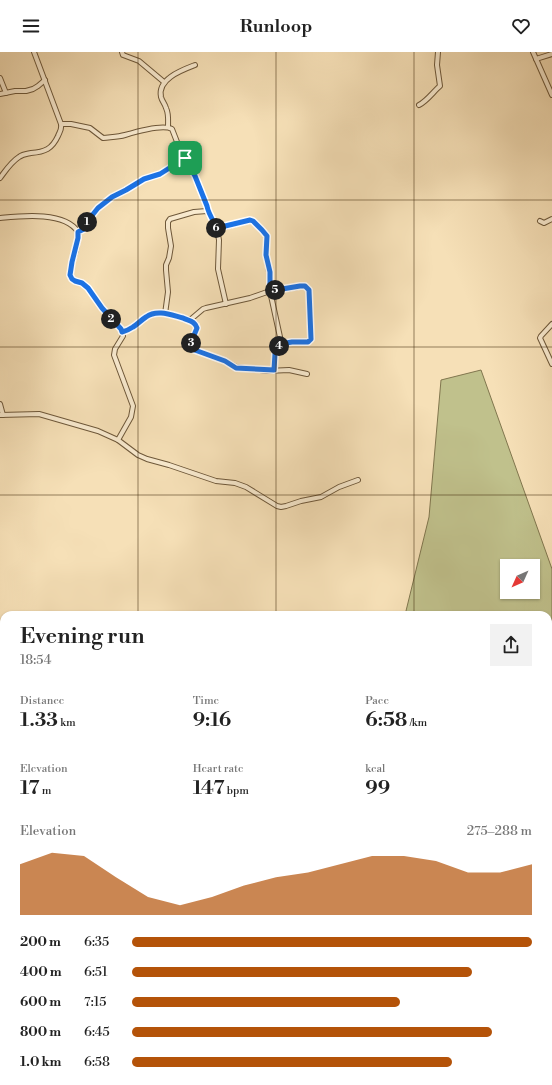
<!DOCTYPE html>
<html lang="en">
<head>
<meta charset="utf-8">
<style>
	body { margin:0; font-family:"Libre Bodoni",serif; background:#f2f2f2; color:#222; height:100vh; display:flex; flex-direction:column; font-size:15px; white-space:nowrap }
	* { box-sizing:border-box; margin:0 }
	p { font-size:13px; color:#767676 }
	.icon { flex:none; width:22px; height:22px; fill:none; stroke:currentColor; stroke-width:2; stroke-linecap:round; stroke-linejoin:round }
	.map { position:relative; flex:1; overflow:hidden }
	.panel { position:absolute; left:0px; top:559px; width:552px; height:474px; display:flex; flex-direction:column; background:#fff; border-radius:12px 12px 0 0; box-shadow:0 1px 3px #0004 }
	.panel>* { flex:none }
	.needle { width:26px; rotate:225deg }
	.fabs { position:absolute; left:500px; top:507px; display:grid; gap:8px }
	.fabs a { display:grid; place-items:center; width:40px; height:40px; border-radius:0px; background:#fff; box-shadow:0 1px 3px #0004; font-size:20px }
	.pin { position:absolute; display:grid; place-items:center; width:34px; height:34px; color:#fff; margin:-17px; border-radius:8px; box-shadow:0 2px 6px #0006 }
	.km { position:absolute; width:20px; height:20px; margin:-10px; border-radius:50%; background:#222; color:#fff; font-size:11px; line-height:20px; text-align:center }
	.round { display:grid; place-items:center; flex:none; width:42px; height:42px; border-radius:0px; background:#f2f2f2 }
	.summary { display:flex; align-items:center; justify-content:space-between; height:68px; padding:0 20px }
	h1 { font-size:22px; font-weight:600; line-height:30px }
	.figures { display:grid; grid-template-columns:repeat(3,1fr); gap:6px; height:68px; padding:4px 20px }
	.figures div { display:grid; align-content:center }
	.figures b { font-size:20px; font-weight:600 }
	.figures small { font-size:11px; font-weight:400 }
	.figures p { font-size:11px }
	.chart { height:112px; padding:8px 20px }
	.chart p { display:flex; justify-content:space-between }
	.chart svg { width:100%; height:72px; margin-top:4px; fill:#b45309; opacity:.7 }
	ul { padding:0 20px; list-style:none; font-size:13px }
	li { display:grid; grid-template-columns:64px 48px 1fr; align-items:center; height:30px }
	li i { height:10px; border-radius:5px; background:#b45309 }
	header { display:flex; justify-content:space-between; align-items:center; height:52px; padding:0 20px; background:#fff; font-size:18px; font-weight:600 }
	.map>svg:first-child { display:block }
	.green { fill:#c0c18c; stroke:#80764e; fill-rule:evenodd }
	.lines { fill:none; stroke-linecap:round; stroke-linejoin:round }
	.street-casing { stroke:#6e583a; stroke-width:6 }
	.street { stroke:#f9ebd0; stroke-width:4 }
	.route-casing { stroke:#fff; stroke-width:8 }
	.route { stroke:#1a73e8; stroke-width:5 }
	.grid { fill:none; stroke:#412b10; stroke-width:1; stroke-opacity:0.55 }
</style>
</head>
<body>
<header><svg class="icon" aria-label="menu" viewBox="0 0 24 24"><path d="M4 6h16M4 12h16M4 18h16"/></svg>Runloop<svg class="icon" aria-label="heart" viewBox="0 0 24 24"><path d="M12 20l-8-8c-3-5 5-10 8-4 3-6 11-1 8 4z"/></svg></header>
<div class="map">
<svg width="552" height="1033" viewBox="0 0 552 1033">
	<rect width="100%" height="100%" fill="#f6e0b7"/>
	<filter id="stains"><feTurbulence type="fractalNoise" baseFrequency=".005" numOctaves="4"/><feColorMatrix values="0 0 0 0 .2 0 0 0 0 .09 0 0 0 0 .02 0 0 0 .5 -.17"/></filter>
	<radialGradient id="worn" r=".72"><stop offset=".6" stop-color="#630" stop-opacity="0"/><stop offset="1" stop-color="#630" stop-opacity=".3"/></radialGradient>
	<path class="green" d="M481 318 552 517V764L548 755V563H405L429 465 441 328ZM507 514H533V540H507Z"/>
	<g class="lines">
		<g class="street-casing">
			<g id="street">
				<polyline points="122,0 123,3 139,9 164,30"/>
				<polyline points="533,0 552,43"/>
				<polyline points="536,7 552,2"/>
				<polyline points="0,26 6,41"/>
				<polyline points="0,42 15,39 26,39 33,37 38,34 45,28"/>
				<path d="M419 53C427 49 433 40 440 34L437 13 438 0"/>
				<path d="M61 72H71L90 76 103 86C110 85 118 85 125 83 135 80 163 72 172 77L179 95 189 111 207 154V159L212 166 217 177 219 188 218 217 226 252"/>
				<path d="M168 75C168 69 169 62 166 56 165 52 162 49 161 45 157 27 182 18 195 13"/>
				<path d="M0 126C6 118 11 110 19 105 23 102 26 102 31 101 45 100 52 97 58 84 60 79 62 77 61 72L34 0"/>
				<path d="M0 166C21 164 65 159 78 180L84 177 90 166 99 156 112 145 126 138 144 127 160 122 185 106"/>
				<polyline points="540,169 544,171 552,167"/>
				<polyline points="217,177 250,168 253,169 262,178 267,184 266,203 269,220 270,239 280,285 280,292 275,302 274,319"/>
				<polyline points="78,180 78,186 76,198 72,211 70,223 72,227 75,229 82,231 88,236 102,256 121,277 123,284 115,297 114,303 133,354 131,365 118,388"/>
				<polyline points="165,262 168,240 166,218 166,213 169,206 171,194 168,176 168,170 170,167 194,160 207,159"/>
				<polyline points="190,268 196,272 197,276 190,293 192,297 225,309 236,315 267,319 289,318 307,322"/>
				<polyline points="552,272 541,284 540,286 552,312"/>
				<polyline points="122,280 132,276 147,264 155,261 170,262 185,267 190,268 203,257 206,256 250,246 270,239 305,234 309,238 311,287 308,290 293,290 280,292"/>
				<polyline points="0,352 3,363"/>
				<polyline points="0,363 39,362 98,379 118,388 138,403 147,407 169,413 216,429 235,431 246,435 277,454 281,455 286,454 301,449 321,445 339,435 358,428"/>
				<polyline points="0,721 4,729"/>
				<polyline points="0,740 4,739"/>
				<polyline points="0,807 4,809"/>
				<polyline points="548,849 552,846"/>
				<polyline points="548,1017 552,1023"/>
				<polyline points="298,1033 299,1029"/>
				<polyline points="443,1033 447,1029"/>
				<polyline points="551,1033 552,1031"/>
			</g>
		</g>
		<use href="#street" class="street"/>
	</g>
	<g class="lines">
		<g class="route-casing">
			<path id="route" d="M185 106 195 124 207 154C208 161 214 170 217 176L250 168 253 169 262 178 267 184 266 203 270 220V239L300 234H305L309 238 311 287 308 290H292L280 292 275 302 274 318 236 316 225 309 192 297 190 293 197 276C195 269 189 269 183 266 171 263 157 257 146 265 141 268 138 272 133 275 130 277 126 279 122 280L121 277 102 256 88 236 82 231 75 229 72 227 70 223 72 210 78 186V180L84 177 90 166 98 156 112 145 126 138 144 127 160 122Z"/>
		</g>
		<use href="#route" class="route"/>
	</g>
	<path class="grid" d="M138 0V563M276 0V563M414 0V563M0 148H552M0 295H552M0 443H552M0 590H4M548 590H552M0 738H4M548 738H552M0 885H4M548 885H552M138 1029V1033M276 1029V1033M414 1029V1033"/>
	<rect width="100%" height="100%" filter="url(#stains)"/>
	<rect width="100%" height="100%" fill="url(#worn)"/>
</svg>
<div class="fabs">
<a><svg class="needle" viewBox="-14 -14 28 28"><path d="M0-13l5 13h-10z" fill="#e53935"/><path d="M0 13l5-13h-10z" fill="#767676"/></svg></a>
</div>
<div class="pin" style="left:185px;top:106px;background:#1e9e55"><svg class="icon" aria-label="arrive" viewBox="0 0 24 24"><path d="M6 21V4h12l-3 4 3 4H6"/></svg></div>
<b class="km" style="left:87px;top:170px">1</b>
<b class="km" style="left:111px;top:267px">2</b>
<b class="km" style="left:191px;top:291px">3</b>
<b class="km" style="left:279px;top:294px">4</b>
<b class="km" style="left:275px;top:238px">5</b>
<b class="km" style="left:216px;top:176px">6</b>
<section class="panel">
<div class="summary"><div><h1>Evening run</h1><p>18:54</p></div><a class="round"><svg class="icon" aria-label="share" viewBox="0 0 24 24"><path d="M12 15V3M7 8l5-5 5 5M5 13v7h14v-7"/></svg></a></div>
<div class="figures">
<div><p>Distance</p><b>1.33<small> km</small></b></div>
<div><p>Time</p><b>9:16</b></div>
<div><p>Pace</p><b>6:58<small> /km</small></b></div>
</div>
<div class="figures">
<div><p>Elevation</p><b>17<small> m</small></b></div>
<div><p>Heart rate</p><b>147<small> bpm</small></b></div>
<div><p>kcal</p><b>99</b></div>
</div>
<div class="chart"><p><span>Elevation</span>275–288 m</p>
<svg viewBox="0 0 160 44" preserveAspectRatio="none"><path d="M0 44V13L10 6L20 8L30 21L40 33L50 38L60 33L70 26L80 21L90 18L100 13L110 8L120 8L130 11L140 18L150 18L160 13V44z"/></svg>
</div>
<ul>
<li><b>200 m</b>6:35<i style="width:100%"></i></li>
<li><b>400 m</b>6:51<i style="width:85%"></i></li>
<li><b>600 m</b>7:15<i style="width:67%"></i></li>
<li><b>800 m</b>6:45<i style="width:90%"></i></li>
<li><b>1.0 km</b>6:58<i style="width:80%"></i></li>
</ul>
</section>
</div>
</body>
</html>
